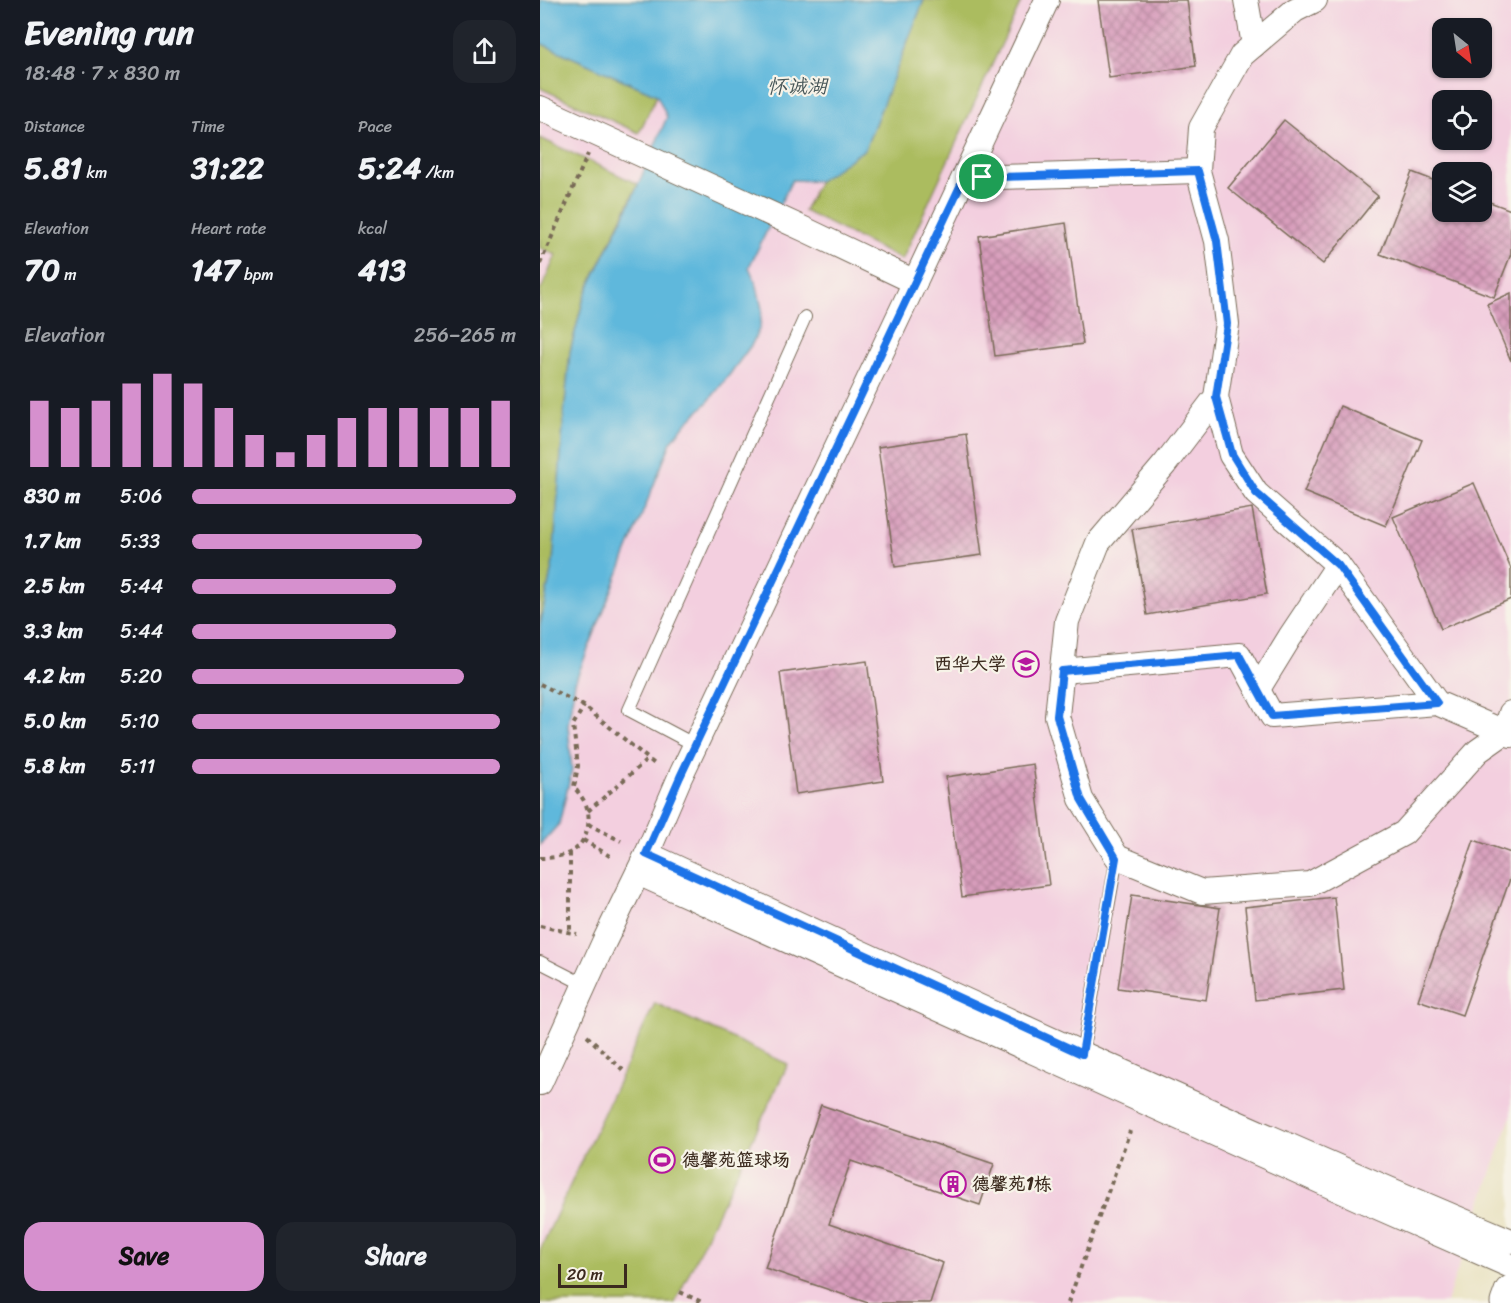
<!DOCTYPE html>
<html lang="en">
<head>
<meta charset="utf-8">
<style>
	body { margin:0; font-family:Sriracha,"LXGW WenKai TC",sans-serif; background:#20242c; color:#f1f3f6; height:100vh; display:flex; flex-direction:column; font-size:22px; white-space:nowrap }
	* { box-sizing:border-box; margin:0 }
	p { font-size:20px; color:#9ea1a6 }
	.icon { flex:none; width:33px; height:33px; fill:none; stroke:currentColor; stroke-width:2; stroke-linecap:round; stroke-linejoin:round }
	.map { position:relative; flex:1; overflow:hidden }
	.side { display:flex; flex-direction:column; background:#171b24; width:540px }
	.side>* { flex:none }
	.needle { width:39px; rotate:150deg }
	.fabs { position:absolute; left:892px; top:18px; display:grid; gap:12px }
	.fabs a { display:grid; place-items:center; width:60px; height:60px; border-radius:12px; background:#171b24; box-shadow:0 2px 4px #0004; font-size:30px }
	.scale { position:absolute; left:18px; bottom:15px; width:69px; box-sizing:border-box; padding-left:6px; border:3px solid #3b2a1e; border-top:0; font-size:16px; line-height:21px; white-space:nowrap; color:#3b2a1e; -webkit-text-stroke:4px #f7f3e8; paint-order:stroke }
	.pin { position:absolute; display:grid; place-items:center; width:51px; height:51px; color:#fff; margin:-26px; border:3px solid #fff; border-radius:50%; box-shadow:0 2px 6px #0007 }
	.round { display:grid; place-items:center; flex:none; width:63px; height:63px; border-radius:18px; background:#20242c }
	.summary { display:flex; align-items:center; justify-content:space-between; height:102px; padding:0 24px }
	h1 { font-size:33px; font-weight:800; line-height:45px }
	.figures { display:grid; grid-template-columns:repeat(3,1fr); gap:9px; height:102px; padding:6px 24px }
	.figures div { display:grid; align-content:center }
	.figures b { font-size:30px; font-weight:800 }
	.figures small { font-size:16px; font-weight:400 }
	.figures p { font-size:16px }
	.chart { height:168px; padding:12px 24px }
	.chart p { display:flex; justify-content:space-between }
	.chart svg { width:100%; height:108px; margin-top:6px; stroke:#d690ce; stroke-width:6 }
	.primary-button { display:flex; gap:12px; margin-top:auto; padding:12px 24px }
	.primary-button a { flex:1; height:69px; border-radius:18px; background:#d690ce; color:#111; font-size:24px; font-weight:800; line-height:69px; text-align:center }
	.primary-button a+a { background:#20242c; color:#f1f3f6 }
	ul { padding:0 24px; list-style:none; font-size:20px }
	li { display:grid; grid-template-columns:96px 72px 1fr; align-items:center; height:45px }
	li i { height:15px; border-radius:8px; background:#d690ce }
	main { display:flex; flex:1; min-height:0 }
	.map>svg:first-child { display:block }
	.built { fill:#f3cfdf; fill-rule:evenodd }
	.grass { fill:#abbc5f; stroke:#73733e; stroke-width:1.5 }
	.water { fill:#5eb8dc; stroke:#4c717d; stroke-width:1.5 }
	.building { fill:url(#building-cross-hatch) }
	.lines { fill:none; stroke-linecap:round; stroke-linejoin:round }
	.lane-casing { stroke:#786a57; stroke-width:14 }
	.street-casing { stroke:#786a57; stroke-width:26 }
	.primary-casing { stroke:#786a57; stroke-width:35 }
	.path { stroke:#786a57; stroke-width:4; stroke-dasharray:4.5 4.5; stroke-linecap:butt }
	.lane { stroke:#fff; stroke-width:12 }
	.street { stroke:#fff; stroke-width:24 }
	.primary { stroke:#fff; stroke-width:33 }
	.route-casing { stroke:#fff; stroke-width:12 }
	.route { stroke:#1a73e8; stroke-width:8 }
	.labels { text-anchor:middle; stroke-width:4.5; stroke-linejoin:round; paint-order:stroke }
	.poi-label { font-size:18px; font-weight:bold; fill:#3b2a1e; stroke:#f7f3e8; text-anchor:start }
	.water-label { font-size:20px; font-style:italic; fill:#465557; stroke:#f7f3e8 }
</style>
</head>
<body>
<main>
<section class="side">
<div class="summary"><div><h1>Evening run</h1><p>18:48 · 7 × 830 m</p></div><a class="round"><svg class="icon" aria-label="share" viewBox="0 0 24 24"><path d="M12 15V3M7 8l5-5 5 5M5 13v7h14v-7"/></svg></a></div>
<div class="figures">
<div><p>Distance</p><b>5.81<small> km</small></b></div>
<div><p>Time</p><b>31:22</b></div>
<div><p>Pace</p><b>5:24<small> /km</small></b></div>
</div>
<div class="figures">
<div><p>Elevation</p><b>70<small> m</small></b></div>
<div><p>Heart rate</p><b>147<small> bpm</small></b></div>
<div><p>kcal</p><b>413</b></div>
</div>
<div class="chart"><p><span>Elevation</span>256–265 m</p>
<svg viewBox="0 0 160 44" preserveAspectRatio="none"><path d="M5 44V17M15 44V20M25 44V17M35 44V10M45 44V6M55 44V10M65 44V20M75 44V31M85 44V38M95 44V31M105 44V24M115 44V20M125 44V20M135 44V20M145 44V20M155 44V17"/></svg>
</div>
<ul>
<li><b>830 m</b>5:06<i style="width:100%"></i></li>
<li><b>1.7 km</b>5:33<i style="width:71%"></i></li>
<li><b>2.5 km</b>5:44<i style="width:63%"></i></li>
<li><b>3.3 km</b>5:44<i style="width:63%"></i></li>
<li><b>4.2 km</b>5:20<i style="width:84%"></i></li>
<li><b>5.0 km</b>5:10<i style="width:95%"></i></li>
<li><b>5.8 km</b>5:11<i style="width:95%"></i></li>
</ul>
<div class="primary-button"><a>Save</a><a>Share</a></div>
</section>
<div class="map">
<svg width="971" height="1303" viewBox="0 0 971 1303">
	<defs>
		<pattern id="building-cross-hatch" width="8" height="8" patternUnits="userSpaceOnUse" patternTransform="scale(1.5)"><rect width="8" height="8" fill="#d89dbc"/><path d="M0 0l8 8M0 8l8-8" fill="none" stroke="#b08098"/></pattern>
	</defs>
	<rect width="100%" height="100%" fill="#f7f3e8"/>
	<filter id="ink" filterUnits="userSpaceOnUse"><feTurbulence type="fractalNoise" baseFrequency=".0167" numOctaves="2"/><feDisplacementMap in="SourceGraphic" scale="12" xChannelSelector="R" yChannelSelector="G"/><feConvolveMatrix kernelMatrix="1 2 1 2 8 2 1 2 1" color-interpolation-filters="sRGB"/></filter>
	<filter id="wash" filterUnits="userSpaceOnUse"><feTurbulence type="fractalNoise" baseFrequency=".008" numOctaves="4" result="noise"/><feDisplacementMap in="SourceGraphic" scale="24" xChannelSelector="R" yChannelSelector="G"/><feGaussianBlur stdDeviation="1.35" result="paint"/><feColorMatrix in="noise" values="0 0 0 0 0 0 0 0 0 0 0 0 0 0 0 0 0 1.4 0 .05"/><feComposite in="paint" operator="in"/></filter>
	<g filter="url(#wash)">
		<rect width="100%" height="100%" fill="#e9e2c1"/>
		<path class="built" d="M0 0H971V1116L906 1303H0ZM903 28H942V68H903ZM903 100H942V140H903ZM903 172H942V212H903Z"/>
		<g class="grass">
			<polygon points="384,0 482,0 362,260 264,211 279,181 325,149"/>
			<polygon points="0,43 117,95 99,133 0,88"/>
			<polygon points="0,138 98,184 44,297 30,352 24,414 13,562 0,626 0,292 16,255 0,248"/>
			<polygon points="115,1003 248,1064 135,1303 0,1303 0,1250"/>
		</g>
		<polygon class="water" points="0,0 384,0 325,149 279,181 252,180 209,267 217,286 222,309 220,327 212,344 190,374 168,402 146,423 131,442 35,682 28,725 32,770 19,824 0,845 0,626 13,562 24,414 30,352 44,297 91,201 127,117 117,95 0,43"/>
		<g id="blocks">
			<g class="building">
				<polygon points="558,0 647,0 656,66 569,78"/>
				<polygon points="744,120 838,196 783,264 688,188"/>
				<polygon points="872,172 903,184 903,212 942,212 942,199 971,210 971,254 954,297 840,254"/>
				<polygon points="526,223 543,344 455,356 439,236"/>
				<polygon points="971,293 971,361 947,304"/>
				<polygon points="800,406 882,440 846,526 764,492"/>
				<polygon points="426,434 442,555 355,567 338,447"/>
				<polygon points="934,483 971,569 971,599 901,629 853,517"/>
				<polygon points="712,508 727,594 607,615 592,529"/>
				<polygon points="327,661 343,781 256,794 240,673"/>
				<polygon points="493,764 509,885 422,897 406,777"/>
				<polygon points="934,840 971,853 971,876 922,1015 878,1000"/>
				<polygon points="592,895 680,908 666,1000 578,988"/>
				<polygon points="794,897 804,990 715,1000 705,907"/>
				<polygon points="281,1105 454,1164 440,1205 311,1161 289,1224 403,1263 390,1303 328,1303 225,1268"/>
			</g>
		</g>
	</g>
	<g filter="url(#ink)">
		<use href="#blocks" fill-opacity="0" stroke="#786a57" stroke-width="1.5"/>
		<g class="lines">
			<g class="lane-casing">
				<g id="lane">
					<polyline points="155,745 89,710 265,317"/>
					<polyline points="0,962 45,985"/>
					<polyline points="542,1054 577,857"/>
				</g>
			</g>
			<g class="street-casing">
				<g id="street">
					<polyline points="706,0 714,45"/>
					<polyline points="775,0 755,10 702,55 661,128 658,171 677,241 687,324 676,397 625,464 558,543 527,621 517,716 541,799 577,857 662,892 770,884 864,833 938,751 965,732 971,713"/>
					<polyline points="0,108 266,230 375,282"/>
					<polyline points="424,178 658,171"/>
					<polyline points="676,397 691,455 716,493 798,565 897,703"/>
					<polyline points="522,671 699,655 732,716 897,703 971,735"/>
					<polyline points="718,689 750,637 798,565"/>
					<path d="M107 854C393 986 680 1119 971 1241"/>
					<polyline points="98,873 828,1203 971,1266"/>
					<polyline points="0,1083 64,942 107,854 140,777 364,305 507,0"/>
				</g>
			</g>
			<g class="primary-casing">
				<polyline id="primary" points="967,1303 971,1292"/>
			</g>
			<g class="path">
				<polyline points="0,264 48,154"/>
				<polyline points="0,684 44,706 117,766"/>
				<polyline points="48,811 108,759"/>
				<polyline points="48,824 81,841"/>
				<polyline points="43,840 73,858"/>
				<polyline points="30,853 30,932"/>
				<path d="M0 858C9 858 20 857 29 853 45 846 52 824 47 808 45 800 39 794 34 787L38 766 33 725 44 706"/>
				<polyline points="0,926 37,934"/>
				<polyline points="47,1036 84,1071"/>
				<polyline points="140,1292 164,1303"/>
				<polyline points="528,1303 590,1131"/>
			</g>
			<use href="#lane" class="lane"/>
			<use href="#street" class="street"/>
			<use href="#primary" class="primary"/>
		</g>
	</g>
	<g class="lines" filter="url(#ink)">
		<g class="route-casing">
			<polygon id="route" points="658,171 677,241 687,324 676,397 692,454 716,493 798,565 897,703 732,716 699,655 522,671 517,716 541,799 576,858 542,1054 106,854 140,777 424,178"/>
		</g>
		<use href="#route" class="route"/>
	</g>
	<defs>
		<g id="university-ring" transform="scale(1.35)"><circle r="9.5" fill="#f7f3e8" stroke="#b5179e" stroke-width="1.5"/><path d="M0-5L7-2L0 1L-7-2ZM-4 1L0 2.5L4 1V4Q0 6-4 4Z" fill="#b5179e"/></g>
		<g id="stadium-ring" transform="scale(1.35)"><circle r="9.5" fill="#f7f3e8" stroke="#b5179e" stroke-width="1.5"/><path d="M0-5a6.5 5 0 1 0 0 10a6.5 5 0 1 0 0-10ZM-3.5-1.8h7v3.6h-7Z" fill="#b5179e"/></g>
		<g id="building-ring" transform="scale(1.35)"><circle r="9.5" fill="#f7f3e8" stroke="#b5179e" stroke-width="1.5"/><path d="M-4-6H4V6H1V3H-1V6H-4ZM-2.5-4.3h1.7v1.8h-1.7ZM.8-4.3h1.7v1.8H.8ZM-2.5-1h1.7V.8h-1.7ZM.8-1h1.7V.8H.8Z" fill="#b5179e"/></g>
	</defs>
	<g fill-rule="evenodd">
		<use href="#university-ring" x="486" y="664"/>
		<use href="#stadium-ring" x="122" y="1160"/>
		<use href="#building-ring" x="413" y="1184"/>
	</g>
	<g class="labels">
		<g class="poi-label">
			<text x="466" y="670" text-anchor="end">西华大学</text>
			<text x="142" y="1166">德馨苑篮球场</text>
			<text x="432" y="1190">德馨苑1栋</text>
		</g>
		<g class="water-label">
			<text x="257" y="93">怀诚湖</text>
		</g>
	</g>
</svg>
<div class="fabs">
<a><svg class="needle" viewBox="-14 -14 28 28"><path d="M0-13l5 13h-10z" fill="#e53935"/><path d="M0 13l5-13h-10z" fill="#9ea1a6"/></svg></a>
<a><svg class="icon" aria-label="locate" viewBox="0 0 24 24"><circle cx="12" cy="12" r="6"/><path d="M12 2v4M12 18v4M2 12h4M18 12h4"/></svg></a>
<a><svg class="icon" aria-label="layers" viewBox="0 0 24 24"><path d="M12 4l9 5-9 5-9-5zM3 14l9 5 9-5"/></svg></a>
</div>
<div class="scale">20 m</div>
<div class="pin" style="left:442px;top:177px;background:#1e9e55"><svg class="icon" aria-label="arrive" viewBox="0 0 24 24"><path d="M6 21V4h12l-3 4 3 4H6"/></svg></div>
</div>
</main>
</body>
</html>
